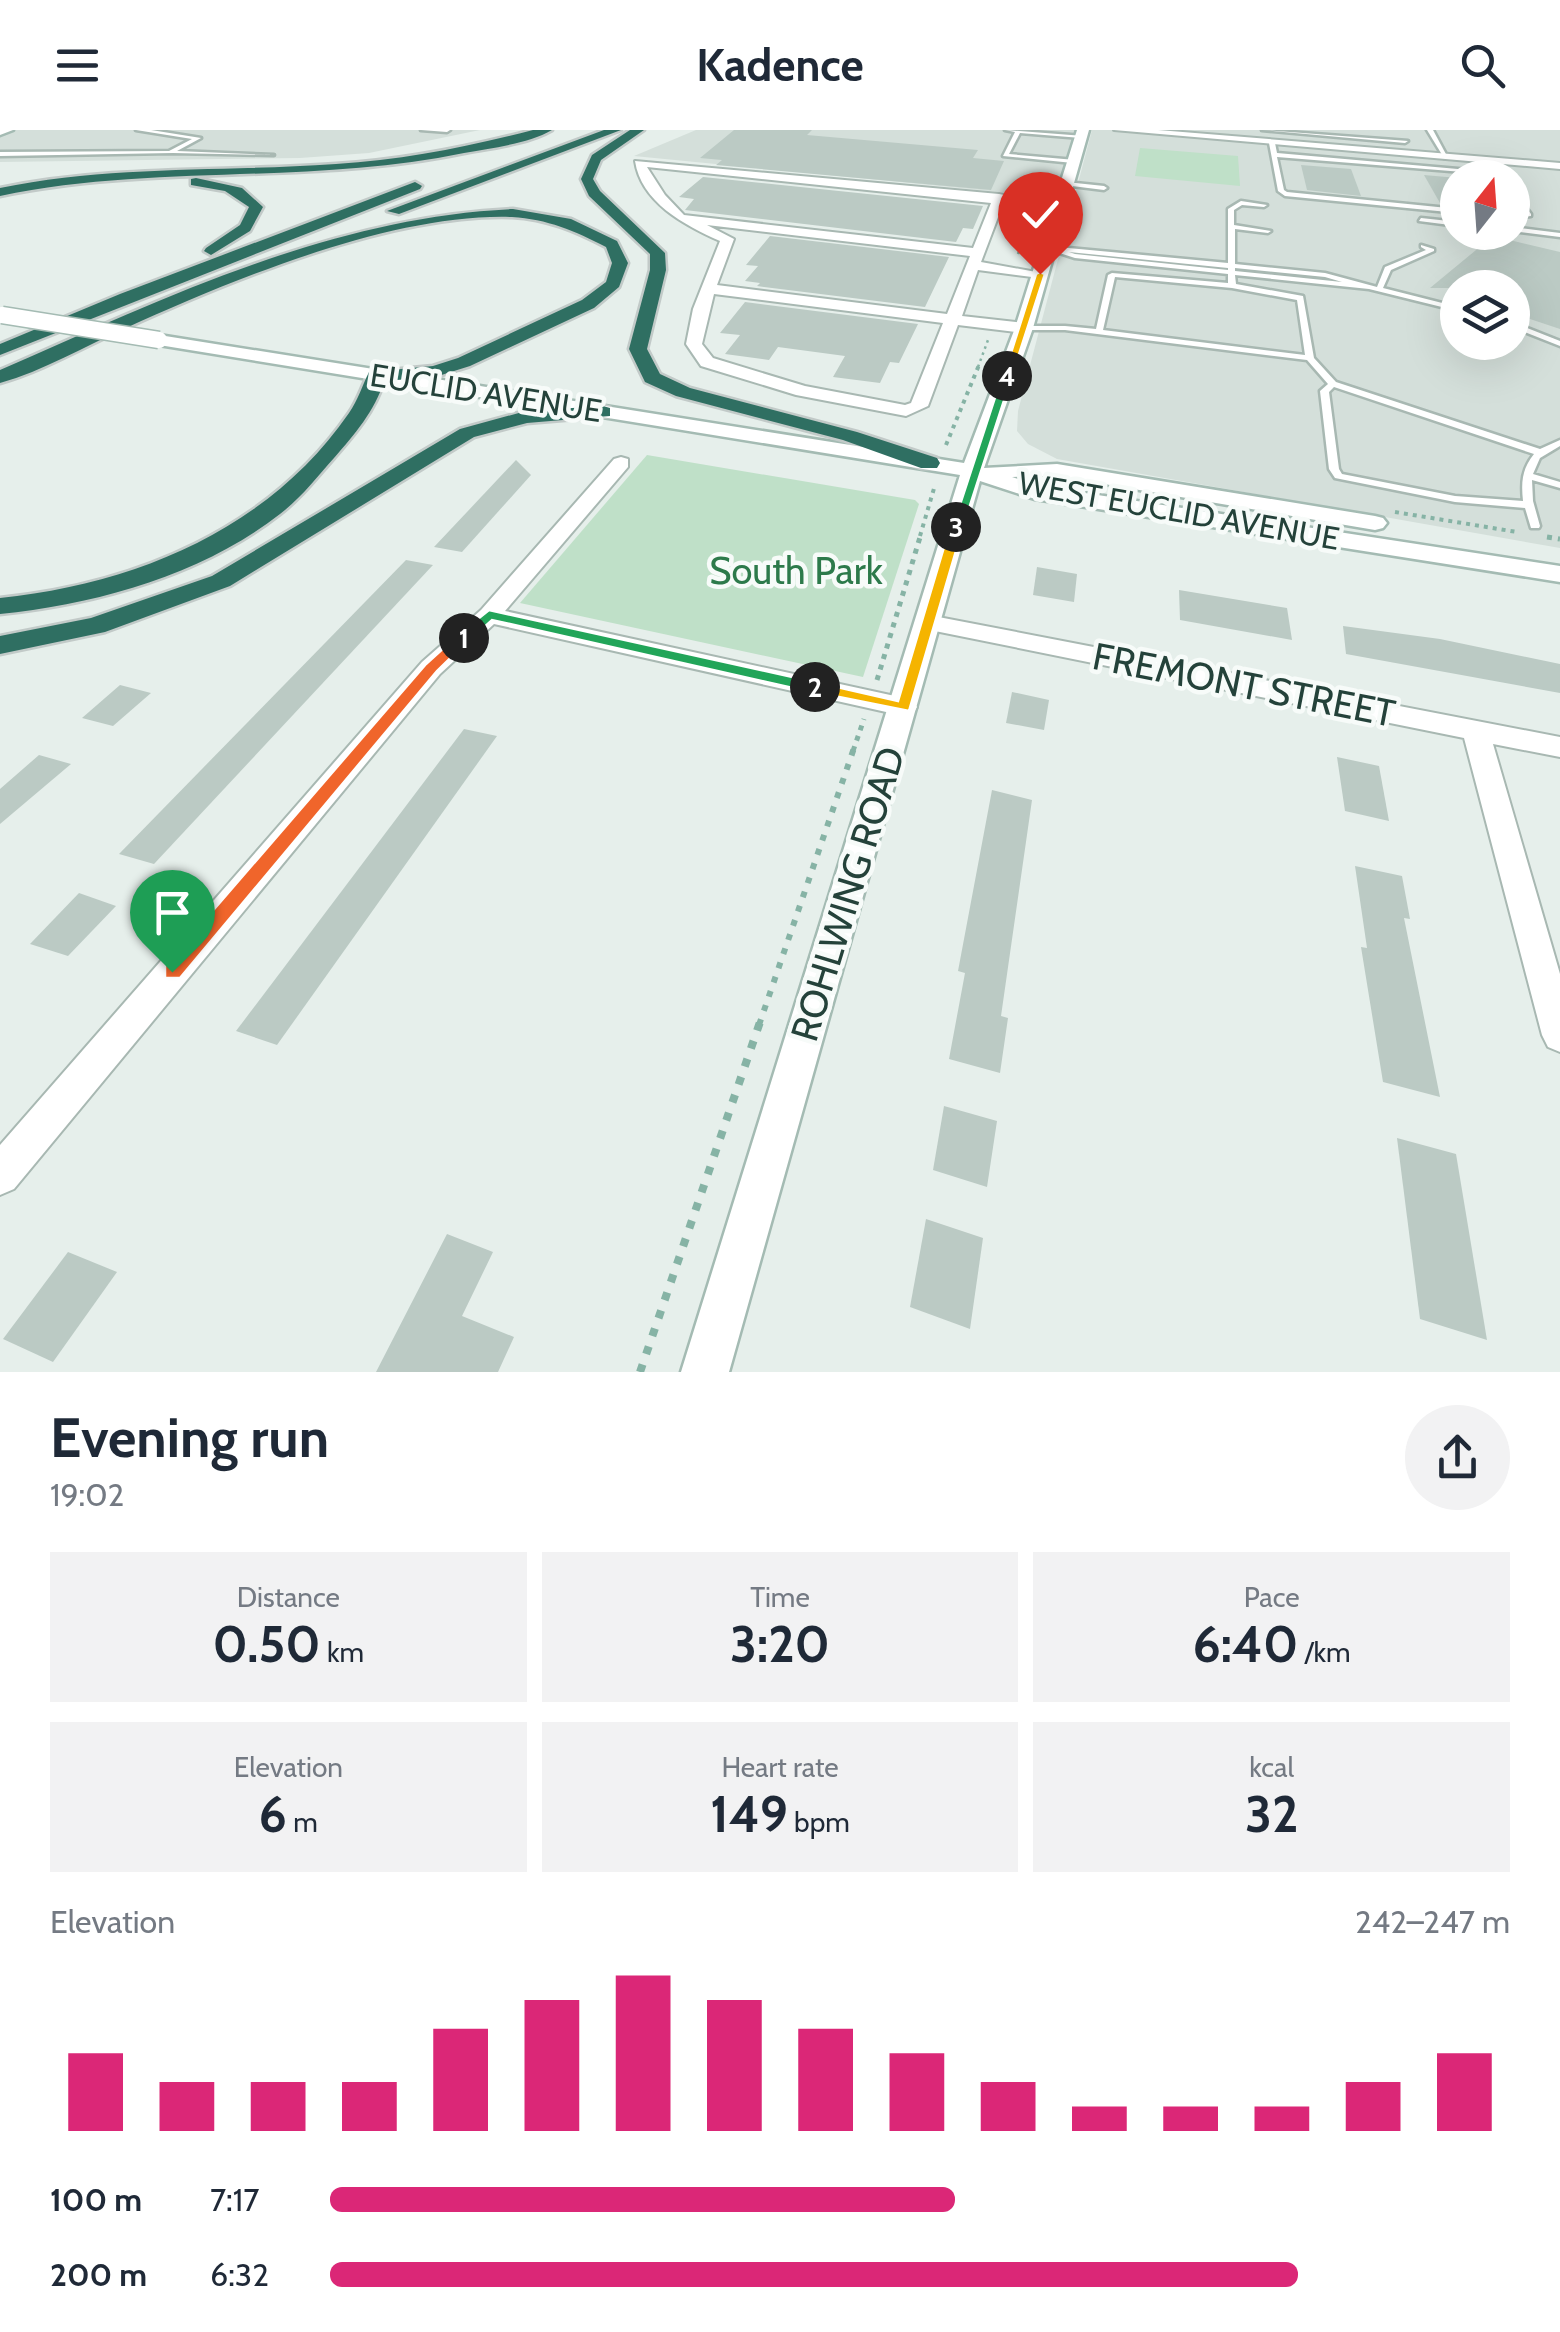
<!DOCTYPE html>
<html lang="en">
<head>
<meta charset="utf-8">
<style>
	body { margin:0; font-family:Cabin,sans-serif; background:#f2f2f3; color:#1f2937; height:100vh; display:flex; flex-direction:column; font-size:38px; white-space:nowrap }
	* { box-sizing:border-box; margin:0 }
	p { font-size:32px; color:#747a83 }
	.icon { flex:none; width:55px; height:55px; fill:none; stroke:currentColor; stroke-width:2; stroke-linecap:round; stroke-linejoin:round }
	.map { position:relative; height:1242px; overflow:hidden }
	.drawer { display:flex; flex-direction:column; background:#fff; flex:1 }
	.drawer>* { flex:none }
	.needle { width:65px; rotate:17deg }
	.fabs { position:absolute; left:1440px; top:30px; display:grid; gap:20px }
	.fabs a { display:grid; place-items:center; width:90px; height:90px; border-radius:50%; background:#fff; box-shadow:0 10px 40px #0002; font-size:50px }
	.pin { position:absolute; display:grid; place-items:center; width:85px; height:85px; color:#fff; margin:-102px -42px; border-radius:50% 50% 50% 0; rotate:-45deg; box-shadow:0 0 10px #0007 }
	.pin .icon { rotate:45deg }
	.km { position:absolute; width:50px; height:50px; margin:-25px; border-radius:50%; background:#222; color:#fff; font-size:28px; line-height:50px; text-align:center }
	.round { display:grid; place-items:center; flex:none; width:105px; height:105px; border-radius:52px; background:#f2f2f3 }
	.head { display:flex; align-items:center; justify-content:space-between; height:170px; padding:0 50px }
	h1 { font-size:55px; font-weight:700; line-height:75px }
	.metrics { display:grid; grid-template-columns:repeat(3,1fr); gap:15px; height:170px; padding:10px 50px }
	.metrics div { display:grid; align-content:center; border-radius:0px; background:#f2f2f3; text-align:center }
	.metrics b { font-size:50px; font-weight:700 }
	.metrics small { font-size:28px; font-weight:400 }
	.metrics p { font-size:28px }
	.chart { height:280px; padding:20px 50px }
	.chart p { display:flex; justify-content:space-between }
	.chart svg { width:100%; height:180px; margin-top:10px; stroke:#db2777; stroke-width:6 }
	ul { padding:0 50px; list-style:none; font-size:32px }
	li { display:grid; grid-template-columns:160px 120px 1fr; align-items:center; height:75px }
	li i { height:25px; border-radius:12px; background:#db2777 }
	header { display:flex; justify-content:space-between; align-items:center; height:130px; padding:0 50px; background:#fff; font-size:45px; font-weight:700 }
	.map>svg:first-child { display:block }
	.built { fill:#d4dfda; fill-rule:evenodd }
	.green { fill:#bfe0c8 }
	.building { fill:#bbcac4 }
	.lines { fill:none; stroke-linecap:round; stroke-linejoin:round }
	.lane-casing { stroke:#a8b8b2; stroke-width:5 }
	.street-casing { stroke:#a8b8b2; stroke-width:4 }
	.secondary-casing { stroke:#a4bbb3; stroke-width:5 }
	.highway-casing { stroke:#c2cac8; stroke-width:5 }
	.path-far4 { stroke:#86b3a5; stroke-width:2.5; stroke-dasharray:2.5 4; stroke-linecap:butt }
	.path-far3 { stroke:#86b3a5; stroke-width:4; stroke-dasharray:4 5; stroke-linecap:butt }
	.path-far2 { stroke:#86b3a5; stroke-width:5; stroke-dasharray:5 6; stroke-linecap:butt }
	.path-far1 { stroke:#86b3a5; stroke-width:6; stroke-dasharray:6 9; stroke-linecap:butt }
	.path { stroke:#86b3a5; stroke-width:8; stroke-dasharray:8 11; stroke-linecap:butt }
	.lane { fill:#fff; fill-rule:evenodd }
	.street { fill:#fff; fill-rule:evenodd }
	.secondary { fill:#fff; fill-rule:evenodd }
	.highway { fill:#2f6f62; fill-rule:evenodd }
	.secondary-bridge-casing { stroke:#a4bbb3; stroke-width:19; stroke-linecap:butt }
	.secondary-bridge { stroke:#fff; stroke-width:16 }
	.split-1 { fill:#f0652b; stroke:#fff; stroke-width:2.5 }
	.split-2 { fill:#22a559; stroke:#fff; stroke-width:2.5 }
	.split-3 { fill:#f5b400; stroke:#fff; stroke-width:2.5 }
	.split-4 { fill:#22a559; stroke:#fff; stroke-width:2.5 }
	.split-5 { fill:#f5b400; stroke:#fff; stroke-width:2.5 }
	.labels { text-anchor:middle; stroke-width:9; stroke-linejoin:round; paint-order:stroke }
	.far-street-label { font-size:32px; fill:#24423a; stroke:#f7fbf9 }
	.park-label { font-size:38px; fill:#2d7a4b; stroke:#f7fbf9 }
	.street-label { font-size:38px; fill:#24423a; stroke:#f7fbf9 }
</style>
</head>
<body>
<header><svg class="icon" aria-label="menu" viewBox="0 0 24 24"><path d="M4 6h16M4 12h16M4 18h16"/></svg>Kadence<svg class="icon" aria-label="search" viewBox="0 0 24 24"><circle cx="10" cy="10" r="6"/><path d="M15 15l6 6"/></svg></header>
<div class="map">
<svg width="1560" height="1242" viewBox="0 0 1560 1242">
	<rect width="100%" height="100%" fill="#e6efeb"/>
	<g class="built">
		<polygon points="7,0 480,0 369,23 300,28 0,32 0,2"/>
		<polygon points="696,0 1083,0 1061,68 634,26"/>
		<path d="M1092 0H1560V418L1057 329 1028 314 1017 301 1018 281ZM1458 48H1512V102H1458ZM1458 158H1512V212H1458Z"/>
	</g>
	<g class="green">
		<polygon points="1140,18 1238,26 1240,56 1135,46"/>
		<polygon points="647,325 915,370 919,374 863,547 520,473"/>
	</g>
	<g class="building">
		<polygon points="734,0 812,0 807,5 978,20 973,28 1004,31 991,60 716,35 722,30 700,28"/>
		<polygon points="1301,35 1351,39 1361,66 1307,60"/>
		<polygon points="1424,45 1458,48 1458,75 1440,73"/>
		<polygon points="703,47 983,76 973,99 963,98 956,112 685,80 694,69 679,67"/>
		<polygon points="770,106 949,127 925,177 757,156 760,153 745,151 758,136 746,135"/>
		<polygon points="1493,106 1560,122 1560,199 1512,183 1512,158 1430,158"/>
		<polygon points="745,172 918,194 899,233 890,232 880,253 833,247 845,226 778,217 769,230 725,224 740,205 720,203"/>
		<polygon points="516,330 531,345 462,422 434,417"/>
		<polygon points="406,430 433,435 154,734 119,724"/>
		<polygon points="1037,437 1077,444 1074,472 1033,465"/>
		<polygon points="1179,460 1287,478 1292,510 1180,490"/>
		<polygon points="1343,496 1440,509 1560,534 1560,563 1346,524"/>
		<polygon points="120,555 151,563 113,596 82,588"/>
		<polygon points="1012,562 1049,570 1044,600 1006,593"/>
		<polygon points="464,599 497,606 277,915 236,901"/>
		<polygon points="39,625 71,634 0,694 0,659"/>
		<polygon points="1337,627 1379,636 1389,691 1345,681"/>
		<polygon points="992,660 1032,670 1001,886 1008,888 1000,943 949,929 965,843 958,841"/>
		<polygon points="1355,736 1402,746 1410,789 1404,788 1440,967 1383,952 1361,817 1367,818"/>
		<polygon points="79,763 116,776 68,826 30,814"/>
		<polygon points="944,976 997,991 987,1057 933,1040"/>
		<polygon points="1397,1008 1456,1024 1487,1210 1420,1189"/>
		<polygon points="926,1089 983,1108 970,1199 910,1177"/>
		<polygon points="447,1104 493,1122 462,1186 514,1207 498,1242 376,1242"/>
		<polygon points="68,1122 117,1142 53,1232 3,1209"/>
	</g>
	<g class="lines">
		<g class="lane-casing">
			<g id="lane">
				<polygon points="136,0 151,0 201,8 177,21 274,25 173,23 0,26 0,22 169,21 192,9"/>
				<polygon points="421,0 450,0 447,2"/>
				<polygon points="1005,0 1084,6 1081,8 1020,3 1009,24 1075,30 1073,33 1003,26 1015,2"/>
				<polygon points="1262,0 1408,11 1405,13"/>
				<polygon points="1427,0 1433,0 1448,28 1444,28"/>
				<polygon points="1272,11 1275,13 1277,23 1503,43 1500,45 1277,27 1284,60 1287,62 1458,79 1458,83 1285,66 1278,61 1269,13"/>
				<polygon points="1066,52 1104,56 1107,58 1104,60 1064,55"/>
				<polygon points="1512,59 1531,84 1531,86 1512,88 1512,84 1525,83 1512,66"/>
				<path d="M1241 71 1267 75 1264 77 1242 75 1234 80V95L1271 101 1268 103 1235 99V134L1325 143 1377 157 1385 137 1426 120 1421 117V115L1434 119V121L1391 140 1383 158 1458 177V181L1369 159 1235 145 1236 154 1303 166 1314 228 1336 252 1540 319 1560 310V316L1540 328 1533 344 1560 352V358L1532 350 1533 371 1540 396 1539 398H1531L1525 378 1455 372 1335 348 1329 339 1320 261 1328 254 1307 230 1065 200H1024L1020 198 1024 196H1065L1096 199 1108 145 1112 143 1228 153V144L1075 128 1044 118 1047 116 1228 133V79ZM1069 122 1228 138V140L1075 124ZM1235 138 1325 147 1342 152 1235 141ZM1115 147 1232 158 1297 170 1305 225 1103 200ZM1334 257 1534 324C1522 339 1521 352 1523 371L1455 366 1342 344 1339 339 1329 262Z"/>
				<polygon points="1421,88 1458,92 1458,96 1419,91"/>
				<polygon points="1512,97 1560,103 1560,107 1512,101"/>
				<polygon points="1512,192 1560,211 1560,216 1512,197"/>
			</g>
		</g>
		<g class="street-casing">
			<g id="street">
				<polygon points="1114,0 1158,0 1560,33 1560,39"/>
				<path d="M635 31 999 64 1065 76 1059 80 1003 74 981 132 1047 144 1040 148 978 140 962 186 1024 193 1032 198 1024 203 958 195 928 276 906 286 796 265 701 236 686 214 693 179 720 111C684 95 641 72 635 31ZM647 37 991 73 973 118 684 85 665 65ZM707 95 970 126 947 184 717 155 734 109ZM714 164 943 193 911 273 905 275 805 256 713 228 702 214Z"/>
				<polygon points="621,327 628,329 628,337 505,481 904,568 913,570 917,577 913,584 904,586 494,494 440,544 14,1059 0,1065 0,1015 422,532 481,480 614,329"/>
				<polygon points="928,485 1560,607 1560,627 1493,614 1560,844 1560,922 1548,917 1542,905 1464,608 920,498 916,493"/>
			</g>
		</g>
		<g class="secondary-casing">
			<g id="secondary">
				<polygon points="0,0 13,0 0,5"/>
				<polygon points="1077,0 1089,0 1033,198 984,338 1057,334 1375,386 1383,388 1387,393 1383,398 1375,400 1057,346 1012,347 1039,356 1560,436 1560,452 1035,369 980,351 729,1242 681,1242 960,345 159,215 150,210 159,205 964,333 1015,198"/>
			</g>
		</g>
		<g class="highway-casing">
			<g id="highway">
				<path d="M533 0H552C528 14 491 18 464 23 310 55 153 34 0 66V58C112 35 223 42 336 34 403 30 468 17 533 0Z"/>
				<polygon points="604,0 621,0 399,84 387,81"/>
				<polygon points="630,0 644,0 601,30 593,49 600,61 665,123 666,140 647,219 660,244 690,258 857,302 937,328 940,333 937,338 921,338 843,310 676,266 645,252 629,219 650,140 650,124 589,66 581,49 592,25"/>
				<polygon points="196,48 242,58 263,77 250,101 211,125 204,121 206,118 240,95 249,77 225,61 191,55 191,49"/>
				<polygon points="415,52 422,56 420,59 0,225 0,214 120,164"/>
				<path d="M513 79 571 89 617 111 628 133 619 157 594 178 470 236 435 247 384 251C375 281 354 305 334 328 317 347 301 368 280 384 202 445 97 474 0 484V468C136 454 269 399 349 283 358 270 362 256 369 242L433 236 458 228 582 170 606 152 612 133 606 117C575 101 547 89 512 87 393 83 234 149 126 198 85 216 43 241 0 253V240C164 168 332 87 513 79Z"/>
				<polygon points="603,276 610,278 610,286 527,293 474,307 230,456 105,502 0,524 0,506 91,488 212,446 460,299 526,281"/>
			</g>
		</g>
		<g class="path-far4">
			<polyline points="1018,124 1029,92"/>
			<polyline points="978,237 988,210"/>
		</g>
		<g class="path-far3">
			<polyline points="946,315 979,235"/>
			<polyline points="1395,382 1517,402"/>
			<polyline points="920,406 935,355"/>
		</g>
		<g class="path-far2">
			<polyline points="1547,407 1560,409"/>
			<polyline points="877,550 921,404"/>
			<polyline points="853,621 864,589"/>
		</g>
		<polyline class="path-far1" points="759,895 854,618"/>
		<polyline class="path" points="640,1242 760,892"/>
		<use href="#lane" class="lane"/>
		<use href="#street" class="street"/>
		<use href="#secondary" class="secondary"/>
		<use href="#highway" class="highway"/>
		<g class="secondary-bridge-casing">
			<polyline id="secondary-bridge" points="2,185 159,210"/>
		</g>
		<use href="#secondary-bridge" class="secondary-bridge"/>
	</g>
	<polygon class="split-1" points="459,504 471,508 437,541 180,848 165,848 165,836 426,534"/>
	<polygon class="split-2" points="489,480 815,552 822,557 815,563 492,490 469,511 459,511 459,504"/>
	<polygon class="split-3" points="956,393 963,397 909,581 809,561 807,557 815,552 898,571 950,397"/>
	<polygon class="split-4" points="1007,243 1012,246 963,397 952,399 1002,246"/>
	<polygon class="split-5" points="1040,142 1045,144 1012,246 1003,248 1036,144"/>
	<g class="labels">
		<g class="far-street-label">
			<text transform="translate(486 263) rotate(9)" y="11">EUCLID AVENUE</text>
			<text transform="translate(1179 381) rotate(10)" y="11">WEST EUCLID AVENUE</text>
		</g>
		<g class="park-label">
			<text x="796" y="454">South Park</text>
		</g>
		<g class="street-label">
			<text transform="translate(1244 555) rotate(11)" y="13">FREMONT STREET</text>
			<text transform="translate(848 764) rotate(-73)" y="13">ROHLWING ROAD</text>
		</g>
	</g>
</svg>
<div class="fabs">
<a><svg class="needle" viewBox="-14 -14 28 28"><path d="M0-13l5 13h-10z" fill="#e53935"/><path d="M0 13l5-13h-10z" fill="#747a83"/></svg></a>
<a><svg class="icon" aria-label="layers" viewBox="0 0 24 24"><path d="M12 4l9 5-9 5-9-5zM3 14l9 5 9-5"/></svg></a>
</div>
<div class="pin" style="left:172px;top:842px;background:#1e9e55"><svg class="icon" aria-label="arrive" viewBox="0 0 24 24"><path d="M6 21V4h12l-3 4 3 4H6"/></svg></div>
<div class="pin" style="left:1040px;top:144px;background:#d93025"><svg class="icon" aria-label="check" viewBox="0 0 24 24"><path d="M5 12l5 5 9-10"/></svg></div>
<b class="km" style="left:464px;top:508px">1</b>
<b class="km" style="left:815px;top:557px">2</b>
<b class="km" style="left:956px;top:397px">3</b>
<b class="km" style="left:1007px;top:246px">4</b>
</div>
<section class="drawer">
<div class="head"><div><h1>Evening run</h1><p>19:02</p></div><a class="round"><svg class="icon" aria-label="share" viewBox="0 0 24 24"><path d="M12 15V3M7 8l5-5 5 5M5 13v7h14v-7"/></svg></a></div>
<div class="metrics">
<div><p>Distance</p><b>0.50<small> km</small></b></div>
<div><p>Time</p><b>3:20</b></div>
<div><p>Pace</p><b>6:40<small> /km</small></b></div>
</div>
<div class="metrics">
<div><p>Elevation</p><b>6<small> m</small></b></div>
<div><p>Heart rate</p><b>149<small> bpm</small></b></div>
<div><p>kcal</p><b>32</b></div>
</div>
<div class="chart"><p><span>Elevation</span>242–247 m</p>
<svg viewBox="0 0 160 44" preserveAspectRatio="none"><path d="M5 44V25M15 44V32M25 44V32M35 44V32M45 44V19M55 44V12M65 44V6M75 44V12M85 44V19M95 44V25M105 44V32M115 44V38M125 44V38M135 44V38M145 44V32M155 44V25"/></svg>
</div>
<ul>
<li><b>100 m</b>7:17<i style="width:53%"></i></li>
<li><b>200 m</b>6:32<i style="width:82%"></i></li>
</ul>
</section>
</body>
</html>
